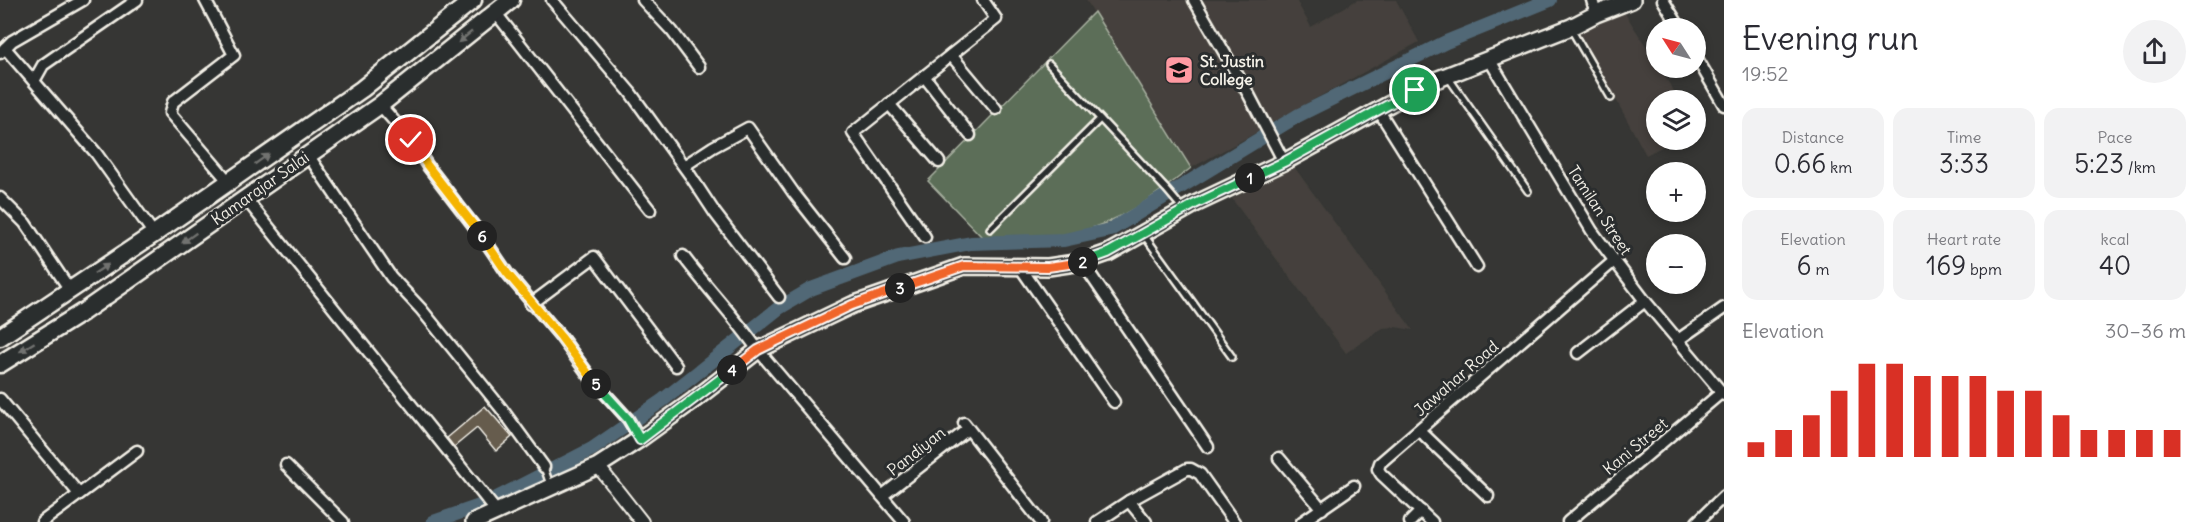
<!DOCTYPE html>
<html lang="en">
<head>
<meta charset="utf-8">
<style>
	body { margin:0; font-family:Delius,sans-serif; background:#f2f2f3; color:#2b2b33; height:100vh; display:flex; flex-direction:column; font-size:22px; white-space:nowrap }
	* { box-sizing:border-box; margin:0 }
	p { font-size:20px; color:#7c7c81 }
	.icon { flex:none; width:33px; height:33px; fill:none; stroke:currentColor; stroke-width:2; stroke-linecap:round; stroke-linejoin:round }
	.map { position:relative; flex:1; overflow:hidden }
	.sheet { display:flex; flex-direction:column; background:#fff; width:480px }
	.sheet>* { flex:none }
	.needle { width:39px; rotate:306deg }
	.controls { position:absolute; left:1646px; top:18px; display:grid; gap:12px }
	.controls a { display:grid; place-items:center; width:60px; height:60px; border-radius:50%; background:#fff; box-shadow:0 3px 9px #0003; font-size:30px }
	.pin { position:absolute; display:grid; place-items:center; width:51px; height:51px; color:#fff; margin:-26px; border:3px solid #fff; border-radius:50%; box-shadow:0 2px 6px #0007 }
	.km { position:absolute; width:30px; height:30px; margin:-15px; border-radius:50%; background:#222; color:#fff; font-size:16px; line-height:30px; text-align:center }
	.round { display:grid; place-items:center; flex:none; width:63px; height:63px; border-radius:32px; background:#f2f2f3 }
	.headline { display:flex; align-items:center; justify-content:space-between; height:102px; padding:0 18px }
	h1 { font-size:33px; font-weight:600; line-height:45px }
	.metrics { display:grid; grid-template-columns:repeat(3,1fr); gap:9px; height:102px; padding:6px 18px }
	.metrics div { display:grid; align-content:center; border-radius:15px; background:#f2f2f3; text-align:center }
	.metrics b { font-size:26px; font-weight:600 }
	.metrics small { font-size:16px; font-weight:400 }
	.metrics p { font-size:16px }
	.chart { height:168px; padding:12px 18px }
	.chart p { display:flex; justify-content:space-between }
	.chart svg { width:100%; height:108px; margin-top:6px; stroke:#d93025; stroke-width:6 }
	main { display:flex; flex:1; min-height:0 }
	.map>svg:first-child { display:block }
	.built { fill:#44413c }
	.green { fill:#5b6e58; stroke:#a8b0a0; stroke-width:1.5 }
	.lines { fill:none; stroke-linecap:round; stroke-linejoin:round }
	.canal { stroke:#516876; stroke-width:14 }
	.building { fill:#665b4d; stroke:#f4f1e8; stroke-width:1.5 }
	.service-casing { stroke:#f4f1e8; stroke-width:10 }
	.minor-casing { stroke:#f4f1e8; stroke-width:15 }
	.tertiary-casing { stroke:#f4f1e8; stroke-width:16 }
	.secondary-casing { stroke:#f4f1e8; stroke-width:20 }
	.trunk-casing { stroke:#f4f1e8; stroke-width:21 }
	.service { stroke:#2a2d2e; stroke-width:5 }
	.minor { stroke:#2a2d2e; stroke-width:10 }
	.tertiary { stroke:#2a2d2e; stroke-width:12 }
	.secondary { stroke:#2a2d2e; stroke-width:15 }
	.trunk { stroke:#2a2d2e; stroke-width:16 }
	.oneway { fill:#71726f }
	.split-1-casing { stroke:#fff; stroke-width:12 }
	.split-2-casing { stroke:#fff; stroke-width:12 }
	.split-3-casing { stroke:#fff; stroke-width:12 }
	.split-4-casing { stroke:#fff; stroke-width:12 }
	.split-5-casing { stroke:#fff; stroke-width:12 }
	.split-6-casing { stroke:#fff; stroke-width:12 }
	.split-7-casing { stroke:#fff; stroke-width:12 }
	.split-1 { stroke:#22a559; stroke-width:8 }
	.split-2 { stroke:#22a559; stroke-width:8 }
	.split-3 { stroke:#f0652b; stroke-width:8 }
	.split-4 { stroke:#f0652b; stroke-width:8 }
	.split-5 { stroke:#22a559; stroke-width:8 }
	.split-6 { stroke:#f5b400; stroke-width:8 }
	.split-7 { stroke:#f5b400; stroke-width:8 }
	.labels { text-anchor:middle; stroke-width:6; stroke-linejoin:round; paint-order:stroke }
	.poi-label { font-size:16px; font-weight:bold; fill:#f4f1e8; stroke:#2a2d2e; text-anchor:start }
	.street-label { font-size:16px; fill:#f4f1e8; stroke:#2a2d2e }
</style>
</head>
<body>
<main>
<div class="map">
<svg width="1724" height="522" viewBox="0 0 1724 522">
	<rect width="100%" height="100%" fill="#363634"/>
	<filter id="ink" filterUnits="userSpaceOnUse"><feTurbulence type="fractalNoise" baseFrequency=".0167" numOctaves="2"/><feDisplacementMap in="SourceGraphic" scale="12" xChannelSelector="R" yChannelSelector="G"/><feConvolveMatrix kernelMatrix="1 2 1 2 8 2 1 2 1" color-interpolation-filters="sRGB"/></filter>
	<g filter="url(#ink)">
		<g class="built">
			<polygon points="1086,0 1187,0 1263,129 1191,168"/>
			<polygon points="1200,0 1296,0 1311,27 1357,0 1396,0 1419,42 1271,123"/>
			<polygon points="1621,7 1656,62 1656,68 1659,68 1680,100 1656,100 1656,140 1675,140 1646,155 1576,26"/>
			<polygon points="1292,164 1413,330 1395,327 1383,328 1346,353 1232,199"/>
		</g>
		<path class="green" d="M1094 12 1191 168C1155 196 1120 223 1074 233 1045 240 1012 237 982 237L928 181Z"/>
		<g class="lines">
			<polyline class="canal" points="433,522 485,504 592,449 663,400 779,308 811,289 898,257 971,243 1064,240 1110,230 1299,115 1446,42 1550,0"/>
		</g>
		<polygon class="building" points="485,406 512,437 496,451 477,428 454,447 447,438"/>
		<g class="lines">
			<g class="service-casing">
				<g id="service">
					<polyline points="1571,29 1611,98"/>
					<polyline points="1049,64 1166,189 1183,209"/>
					<polyline points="1448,77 1528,191"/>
					<polyline points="990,229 1100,119"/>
					<polyline points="1144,235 1232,357"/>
					<polyline points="544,467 550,485"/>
				</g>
			</g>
			<g class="minor-casing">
				<g id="minor">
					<polyline points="205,0 234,55 173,102 170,113 229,182"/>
					<polyline points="552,0 630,92 690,175 715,213 779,297"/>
					<polyline points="643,0 672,31 699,67"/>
					<polyline points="1194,0 1249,95 1284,162"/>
					<polyline points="1592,0 1596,14"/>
					<polyline points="1663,0 1680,28"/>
					<polyline points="495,12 650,210"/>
					<polyline points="5,48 96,153 154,234"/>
					<polyline points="0,53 12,41 83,0"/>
					<polyline points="951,55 996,109"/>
					<polyline points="1695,55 1724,105"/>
					<polyline points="1489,59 1592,231 1645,301 1724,395"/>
					<polyline points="924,76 970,135"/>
					<polyline points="34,81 43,65 137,0"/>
					<polyline points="889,104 939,162"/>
					<polyline points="380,105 411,140 427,165 484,239 507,273 561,337 591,378 628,419 640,439"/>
					<polyline points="1379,111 1477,267"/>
					<polyline points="308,155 391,277 421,309 501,408 544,467"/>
					<polyline points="684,166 713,147 748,128 793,192 845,258"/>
					<polyline points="0,198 25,223 70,290"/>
					<polyline points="246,199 497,512"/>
					<polyline points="925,237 853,133 996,19 983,0"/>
					<path d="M683 256C707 288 735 317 758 350L904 522"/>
					<polyline points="1082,262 1208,447"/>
					<polyline points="1020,267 1114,402"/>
					<polyline points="531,304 594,257 676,366"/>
					<polyline points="1678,340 1724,308"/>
					<polyline points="1578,353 1645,301"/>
					<polyline points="0,399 79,494"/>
					<polyline points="964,423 1041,522"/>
					<polyline points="1419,430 1488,496"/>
					<polyline points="1279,458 1322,509"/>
					<polyline points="286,465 343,522"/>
					<polyline points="882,496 968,429"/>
					<polyline points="1129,501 1187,469 1191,469 1200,474 1234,522"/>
					<polyline points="42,522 137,451"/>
					<polyline points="1097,522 1129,501 1146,522"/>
					<polyline points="1302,522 1354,486"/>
					<polyline points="1410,522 1421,511"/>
					<polyline points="1432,522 1381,474 1378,469 1380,463 1614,261"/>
					<polyline points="1568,522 1722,392"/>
					<polyline points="1697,522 1724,496"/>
				</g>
			</g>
			<g class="tertiary-casing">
				<polyline id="tertiary" points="598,466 642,522"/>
			</g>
			<g class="secondary-casing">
				<polyline id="secondary" points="474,522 598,466 640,439 694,400 758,350 852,305 964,266 1048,267 1082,262 1108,253 1195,204 1284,162 1428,83 1571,27 1596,14 1632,0"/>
			</g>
			<g class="trunk-casing">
				<g id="trunk">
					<polyline points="0,337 154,234 362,89 473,0"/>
					<polyline points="0,364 83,312 380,105 511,0"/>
				</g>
			</g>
			<use href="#service" class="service"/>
			<use href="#minor" class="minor"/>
			<use href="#tertiary" class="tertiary"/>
			<use href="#secondary" class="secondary"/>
			<use href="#trunk" class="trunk"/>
		</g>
		<defs><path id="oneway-solid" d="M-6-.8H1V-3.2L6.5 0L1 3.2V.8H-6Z" transform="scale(1.5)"/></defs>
		<g class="oneway">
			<use href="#oneway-solid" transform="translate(465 37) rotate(141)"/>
			<use href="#oneway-solid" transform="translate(262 159) rotate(-35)"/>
			<use href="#oneway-solid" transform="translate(189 238) rotate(145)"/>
			<use href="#oneway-solid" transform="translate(101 269) rotate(-34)"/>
			<use href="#oneway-solid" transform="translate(27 347) rotate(148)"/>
		</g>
	</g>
	<g class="lines" filter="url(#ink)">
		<g class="split-1-casing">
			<polyline id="split-1" points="1250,178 1284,162 1415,90"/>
		</g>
		<g class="split-2-casing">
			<polyline id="split-2" points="1083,262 1108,253 1195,204 1250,178"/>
		</g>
		<g class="split-3-casing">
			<polyline id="split-3" points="900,288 964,266 1048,267 1083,262"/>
		</g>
		<g class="split-4-casing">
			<polyline id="split-4" points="732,370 758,350 852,305 900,288"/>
		</g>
		<g class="split-5-casing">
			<polyline id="split-5" points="596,384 628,419 640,440 732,370"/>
		</g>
		<g class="split-6-casing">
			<polyline id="split-6" points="482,236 507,273 561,337 596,384"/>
		</g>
		<g class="split-7-casing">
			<polyline id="split-7" points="411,140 427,165 482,236"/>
		</g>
		<use href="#split-1" class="split-1"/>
		<use href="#split-2" class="split-2"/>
		<use href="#split-3" class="split-3"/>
		<use href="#split-4" class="split-4"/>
		<use href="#split-5" class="split-5"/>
		<use href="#split-6" class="split-6"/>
		<use href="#split-7" class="split-7"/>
	</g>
	<defs>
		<g id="school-square" transform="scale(1.5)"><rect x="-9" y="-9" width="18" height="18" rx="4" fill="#ff9aa2" stroke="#2a2d2e"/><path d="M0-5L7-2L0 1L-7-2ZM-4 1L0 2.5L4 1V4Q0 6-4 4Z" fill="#111"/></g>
	</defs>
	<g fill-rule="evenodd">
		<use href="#school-square" x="1179" y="70"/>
	</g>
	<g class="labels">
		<g class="poi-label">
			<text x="1200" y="67">St. Justin<tspan x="1200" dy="18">College</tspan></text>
		</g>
		<g class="street-label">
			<text transform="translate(260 188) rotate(-35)" y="6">Kamarajar Salai</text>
			<text transform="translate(1600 210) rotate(57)" y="6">Tamilan Street</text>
			<text transform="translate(1456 378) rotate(-41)" y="6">Jawahar Road</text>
			<text transform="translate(1635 446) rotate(-40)" y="6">Kani Street</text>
			<text transform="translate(916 451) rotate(-38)" y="6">Pandiyan</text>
		</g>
	</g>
</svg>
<div class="controls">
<a><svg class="needle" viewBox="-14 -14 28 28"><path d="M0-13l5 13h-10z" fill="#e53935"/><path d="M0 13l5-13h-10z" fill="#7c7c81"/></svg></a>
<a><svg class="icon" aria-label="layers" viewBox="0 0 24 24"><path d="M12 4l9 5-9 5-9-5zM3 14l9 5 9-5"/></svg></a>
<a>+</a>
<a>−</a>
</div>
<div class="pin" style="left:1415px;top:90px;background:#1e9e55"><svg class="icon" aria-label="arrive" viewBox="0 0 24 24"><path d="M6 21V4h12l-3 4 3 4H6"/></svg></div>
<div class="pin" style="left:411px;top:140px;background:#d93025"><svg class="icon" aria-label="check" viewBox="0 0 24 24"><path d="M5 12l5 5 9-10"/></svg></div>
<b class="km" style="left:1250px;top:178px">1</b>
<b class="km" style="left:1083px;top:262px">2</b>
<b class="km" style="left:900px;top:288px">3</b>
<b class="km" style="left:732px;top:370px">4</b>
<b class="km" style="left:596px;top:384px">5</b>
<b class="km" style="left:482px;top:236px">6</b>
</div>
<section class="sheet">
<div class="headline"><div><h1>Evening run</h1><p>19:52</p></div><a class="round"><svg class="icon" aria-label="share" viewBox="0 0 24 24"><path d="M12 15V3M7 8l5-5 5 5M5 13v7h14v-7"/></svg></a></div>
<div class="metrics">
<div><p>Distance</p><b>0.66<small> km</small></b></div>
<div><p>Time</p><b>3:33</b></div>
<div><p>Pace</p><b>5:23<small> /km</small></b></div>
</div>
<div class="metrics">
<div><p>Elevation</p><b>6<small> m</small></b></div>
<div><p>Heart rate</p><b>169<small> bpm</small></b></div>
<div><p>kcal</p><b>40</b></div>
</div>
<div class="chart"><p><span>Elevation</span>30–36 m</p>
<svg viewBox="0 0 160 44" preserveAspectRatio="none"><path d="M5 44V38M15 44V33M25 44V27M35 44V17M45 44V6M55 44V6M65 44V11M75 44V11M85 44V11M95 44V17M105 44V17M115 44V27M125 44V33M135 44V33M145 44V33M155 44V33"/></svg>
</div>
</section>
</main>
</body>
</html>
